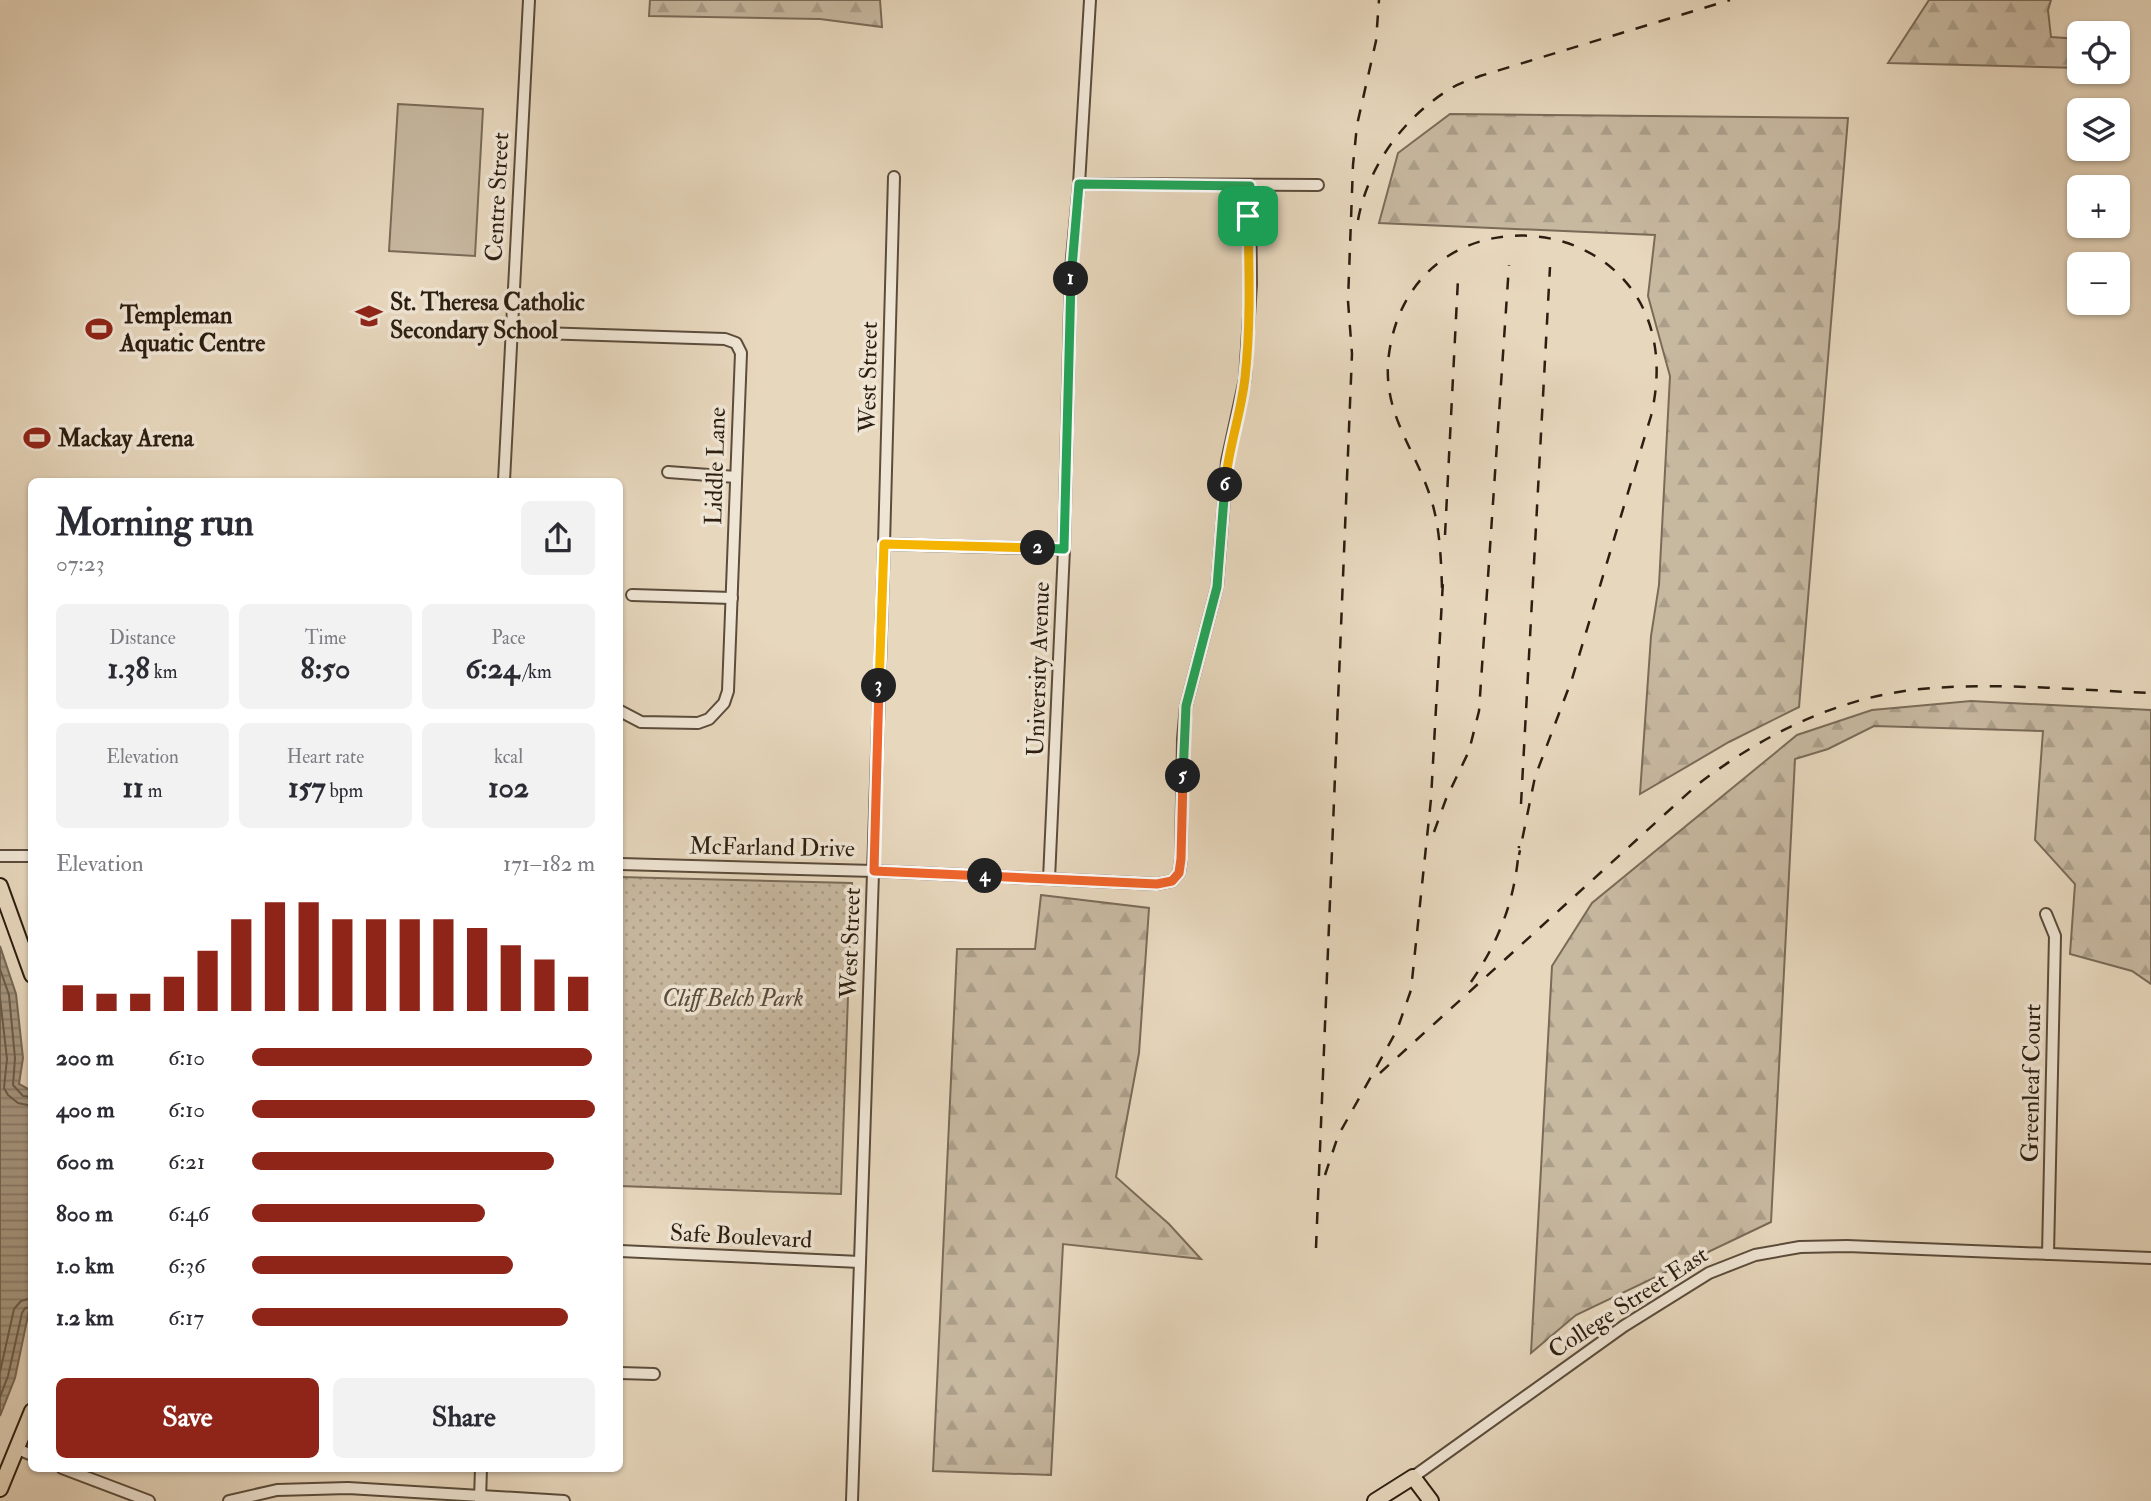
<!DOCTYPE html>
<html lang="en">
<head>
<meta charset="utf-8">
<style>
	body { margin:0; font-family:"IM FELL Double Pica",serif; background:#f2f2f3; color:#2b2b33; height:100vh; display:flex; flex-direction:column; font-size:26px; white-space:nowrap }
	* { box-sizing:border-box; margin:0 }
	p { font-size:23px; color:#7c7c81 }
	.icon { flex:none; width:38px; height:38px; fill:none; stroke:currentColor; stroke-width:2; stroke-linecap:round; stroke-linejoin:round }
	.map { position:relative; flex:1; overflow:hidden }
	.drawer { position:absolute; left:28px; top:478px; width:595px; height:994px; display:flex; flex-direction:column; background:#fff; border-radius:10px; box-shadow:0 2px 5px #0004 }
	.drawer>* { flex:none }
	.fabs { position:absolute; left:2067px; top:21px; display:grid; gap:14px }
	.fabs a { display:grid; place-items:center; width:63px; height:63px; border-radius:10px; background:#fff; box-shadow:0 2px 5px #0004; font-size:35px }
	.pin { position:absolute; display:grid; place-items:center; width:60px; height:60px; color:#fff; margin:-30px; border-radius:14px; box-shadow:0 4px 10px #0006 }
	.km { position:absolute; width:35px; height:35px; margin:-18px; border-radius:50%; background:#222; color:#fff; font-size:19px; line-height:35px; text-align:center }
	.round { display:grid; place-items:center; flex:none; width:74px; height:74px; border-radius:10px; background:#f2f2f3 }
	.headline { display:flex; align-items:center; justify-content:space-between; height:119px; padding:0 28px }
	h1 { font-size:38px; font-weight:800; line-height:52px }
	.stats { display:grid; grid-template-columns:repeat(3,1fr); gap:10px; height:119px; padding:7px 28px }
	.stats div { display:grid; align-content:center; border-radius:10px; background:#f2f2f3; text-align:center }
	.stats b { font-size:30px; font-weight:800 }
	.stats small { font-size:19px; font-weight:400 }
	.stats p { font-size:19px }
	.chart { height:196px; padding:14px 28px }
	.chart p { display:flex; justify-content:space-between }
	.chart svg { width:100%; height:126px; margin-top:7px; stroke:#8f2418; stroke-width:6 }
	.action { display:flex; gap:14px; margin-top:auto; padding:14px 28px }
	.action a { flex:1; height:80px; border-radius:10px; background:#8f2418; color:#fff; font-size:28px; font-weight:800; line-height:80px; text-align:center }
	.action a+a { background:#f2f2f3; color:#2b2b33 }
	ul { padding:0 28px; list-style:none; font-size:23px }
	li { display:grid; grid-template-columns:112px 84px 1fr; align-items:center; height:52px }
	li i { height:18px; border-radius:9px; background:#8f2418 }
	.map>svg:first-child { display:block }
	.forest { fill:url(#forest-firs); stroke:#7a6b58; stroke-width:2 }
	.park { fill:url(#park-dots); stroke:#7a6b58; stroke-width:2 }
	.pitch { fill:#c7b8a0; stroke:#7a6b58; stroke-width:2 }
	.water { fill:url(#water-rules); stroke:#766754; stroke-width:2 }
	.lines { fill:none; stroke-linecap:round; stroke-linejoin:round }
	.shore { stroke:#6a5b49; stroke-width:2 }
	.minor-casing { stroke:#5b4c3b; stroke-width:14 }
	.major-casing { stroke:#2c1e10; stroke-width:18 }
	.minor { stroke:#efe5d4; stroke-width:10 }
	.major { stroke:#e7d7bd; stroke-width:14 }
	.rail { stroke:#2c1e10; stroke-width:2.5; stroke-dasharray:12 12; stroke-linecap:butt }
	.split-1-casing { stroke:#fff; stroke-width:14 }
	.split-2-casing { stroke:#fff; stroke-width:14 }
	.split-3-casing { stroke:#fff; stroke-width:14 }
	.split-4-casing { stroke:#fff; stroke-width:14 }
	.split-5-casing { stroke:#fff; stroke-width:14 }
	.split-6-casing { stroke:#fff; stroke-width:14 }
	.split-7-casing { stroke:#fff; stroke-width:14 }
	.split-1 { stroke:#22a559; stroke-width:9 }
	.split-2 { stroke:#22a559; stroke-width:9 }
	.split-3 { stroke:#f5b400; stroke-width:9 }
	.split-4 { stroke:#f0652b; stroke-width:9 }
	.split-5 { stroke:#f0652b; stroke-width:9 }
	.split-6 { stroke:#22a559; stroke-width:9 }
	.split-7 { stroke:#f5b400; stroke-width:9 }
	.labels { text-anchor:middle; stroke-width:7; stroke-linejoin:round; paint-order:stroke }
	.street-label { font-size:24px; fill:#2c1e10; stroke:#efe5d4 }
	.poi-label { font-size:24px; font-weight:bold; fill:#2c1e10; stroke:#efe5d4; text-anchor:start }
	.park-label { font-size:24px; font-style:italic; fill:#5a4c3b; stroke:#efe5d4 }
</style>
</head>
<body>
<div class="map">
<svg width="2151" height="1501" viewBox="0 0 2151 1501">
	<defs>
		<pattern id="forest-firs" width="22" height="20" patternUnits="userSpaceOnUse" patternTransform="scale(1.75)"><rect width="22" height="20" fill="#c7b8a0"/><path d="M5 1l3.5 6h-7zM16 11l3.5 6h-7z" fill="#ab9e89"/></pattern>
		<pattern id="park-dots" width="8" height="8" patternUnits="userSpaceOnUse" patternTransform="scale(1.75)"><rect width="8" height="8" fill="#c7b8a0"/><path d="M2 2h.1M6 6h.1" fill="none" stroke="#ab9e89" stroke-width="1.8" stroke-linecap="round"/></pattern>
		<pattern id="water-rules" width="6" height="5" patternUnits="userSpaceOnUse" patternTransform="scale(1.75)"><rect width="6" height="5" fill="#a79882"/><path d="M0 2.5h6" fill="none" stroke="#887b69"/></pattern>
	</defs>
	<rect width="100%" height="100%" fill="#e7d7bd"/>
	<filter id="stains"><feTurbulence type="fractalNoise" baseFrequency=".00286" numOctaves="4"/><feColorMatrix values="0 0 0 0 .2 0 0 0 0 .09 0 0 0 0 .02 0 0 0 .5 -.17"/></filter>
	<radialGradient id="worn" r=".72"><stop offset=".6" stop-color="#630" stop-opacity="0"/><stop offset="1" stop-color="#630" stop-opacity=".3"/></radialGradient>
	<g class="forest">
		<polygon points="650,0 880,0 882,27 820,19 649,16"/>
		<polygon points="1929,0 2051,0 2048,10 2051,37 2079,39 2079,68 1888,63"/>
		<polygon points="1450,114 1848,118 1799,707 1729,742 1640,794 1651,636 1659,585 1670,376 1648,296 1655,235 1379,223 1398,153"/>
		<polygon points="1971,701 2151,710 2151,984 2132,971 2070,954 2075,884 2035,840 2043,731 1874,726 1828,749 1795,759 1771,1222 1576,1315 1531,1353 1552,966 1592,903 1797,735 1872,710"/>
		<polygon points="1041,895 1149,908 1139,1053 1116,1177 1169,1224 1201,1259 1063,1244 1051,1475 933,1471 957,949 1035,949"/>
	</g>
	<polygon class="park" points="620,877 852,883 841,1194 620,1186"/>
	<polygon class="pitch" points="398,104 483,109 475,256 389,251"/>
	<polygon class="water" points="0,946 16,994 23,1058 19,1084 32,1091 31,1301 15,1378 0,1416"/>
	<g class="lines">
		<g class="shore">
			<polyline points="0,969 9,995 15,1058 13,1085 23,1096 32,1097"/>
			<polyline points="0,998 7,1059 4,1088 8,1095 18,1103 32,1106"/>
			<polyline points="0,1372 14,1309 21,1301 32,1298"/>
			<polyline points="0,1397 8,1376 22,1313 25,1308 32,1307"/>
		</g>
		<g class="minor-casing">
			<g id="minor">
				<polyline points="1079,184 1318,185"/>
				<polyline points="510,332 725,339 736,343 741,353 728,691 724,703 709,719 698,723 641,722 620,711"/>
				<polyline points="668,472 736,477"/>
				<polyline points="504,481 529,0"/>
				<polyline points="884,544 1064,549"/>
				<polyline points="632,595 732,598"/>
				<polyline points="0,856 32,856"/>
				<polyline points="620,864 874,871 1157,884 1172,881 1179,873 1181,859 1183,739 1186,706 1217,587 1227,461 1245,379 1251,284 1250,186"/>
				<polyline points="1049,879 1064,549 1071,269 1079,184 1090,0"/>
				<polyline points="2046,914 2055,936 2048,1254"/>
				<polyline points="620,1251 860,1262"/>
				<polyline points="620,1373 654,1374"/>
				<polyline points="15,1448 32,1455"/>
				<polyline points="62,1468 149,1501"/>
				<polyline points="1413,1477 1624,1326 1709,1273 1755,1255 1800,1247 1847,1246 2151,1258"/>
				<polyline points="480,1500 481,1468"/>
				<polyline points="229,1501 277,1490 348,1488 564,1501"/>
				<polyline points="852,1501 884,544 894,177"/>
			</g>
		</g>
		<g class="major-casing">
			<g id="major">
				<polyline points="0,886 32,975"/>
				<polyline points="0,1489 32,1411"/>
				<polyline points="1375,1501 1413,1477 1431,1501"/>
			</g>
		</g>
		<use href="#minor" class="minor"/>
		<use href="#major" class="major"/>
		<g class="rail">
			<path d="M1358 220C1368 166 1404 117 1450 89 1459 83 1470 80 1480 76L1730 0"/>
			<polyline points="1445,535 1458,279"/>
			<path d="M1442 588C1441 559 1440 527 1431 499 1415 447 1381 413 1389 354 1414 169 1700 209 1651 416L1572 679 1535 777 1519 855"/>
			<polyline points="1521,804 1550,267"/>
			<polyline points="1434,832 1446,799 1469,751 1479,711 1509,265"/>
			<path d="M1471 982C1500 940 1516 897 1519 846"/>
			<path d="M1380 1073 1697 785C1762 735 1838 697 1921 689 1997 682 2075 690 2151 693"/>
			<polyline points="1325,1175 1338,1136 1397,1030 1411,990 1431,799 1443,581"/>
			<polyline points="1316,1248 1352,354 1348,301 1353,165 1357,125 1376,41 1379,0"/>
		</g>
	</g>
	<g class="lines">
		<g class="split-1-casing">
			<polyline id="split-1" points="1071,279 1079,184 1250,186 1248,216"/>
		</g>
		<g class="split-2-casing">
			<polyline id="split-2" points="1038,548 1064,549 1071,279"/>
		</g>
		<g class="split-3-casing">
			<polyline id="split-3" points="879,686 884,544 1038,548"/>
		</g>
		<g class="split-4-casing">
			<polyline id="split-4" points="879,686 874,871 985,876"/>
		</g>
		<g class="split-5-casing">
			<polyline id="split-5" points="985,876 1157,884 1172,881 1179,873 1181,859 1183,776"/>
		</g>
		<g class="split-6-casing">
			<polyline id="split-6" points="1183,776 1186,706 1217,587 1225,485"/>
		</g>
		<g class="split-7-casing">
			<path id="split-7" d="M1225 485C1228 449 1241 414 1245 378 1251 324 1249 271 1248 216"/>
		</g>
		<use href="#split-1" class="split-1"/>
		<use href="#split-2" class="split-2"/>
		<use href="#split-3" class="split-3"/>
		<use href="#split-4" class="split-4"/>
		<use href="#split-5" class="split-5"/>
		<use href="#split-6" class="split-6"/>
		<use href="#split-7" class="split-7"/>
	</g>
	<defs>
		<g id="school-bare" transform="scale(2.1)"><path d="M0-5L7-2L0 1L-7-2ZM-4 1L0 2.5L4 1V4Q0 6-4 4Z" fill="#8f2418" stroke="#efe5d4" stroke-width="2.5" paint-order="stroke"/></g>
		<g id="stadium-bare" transform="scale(2.1)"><path d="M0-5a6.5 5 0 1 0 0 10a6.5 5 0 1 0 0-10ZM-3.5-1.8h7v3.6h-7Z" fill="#8f2418" stroke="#efe5d4" stroke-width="2.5" paint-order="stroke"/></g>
	</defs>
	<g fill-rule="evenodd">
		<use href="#school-bare" x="369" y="316"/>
		<use href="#stadium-bare" x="99" y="329"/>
		<use href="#stadium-bare" x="37" y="438"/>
	</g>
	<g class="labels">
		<g class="street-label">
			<text transform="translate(497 197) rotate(-87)" y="8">Centre Street</text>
			<text transform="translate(868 377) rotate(-89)" y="8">West Street</text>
			<text transform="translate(715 466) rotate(-88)" y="8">Liddle Lane</text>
			<text transform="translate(1038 669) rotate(-88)" y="8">University Avenue</text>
			<text transform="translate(772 847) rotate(1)" y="8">McFarland Drive</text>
			<text transform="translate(850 943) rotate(-88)" y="8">West Street</text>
			<text transform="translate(2031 1083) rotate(-89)" y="8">Greenleaf Court</text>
			<text transform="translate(741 1236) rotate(3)" y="8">Safe Boulevard</text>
			<text transform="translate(1628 1302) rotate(-33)" y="8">College Street East</text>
		</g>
		<g class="poi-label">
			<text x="390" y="310">St. Theresa Catholic<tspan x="390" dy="28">Secondary School</tspan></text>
			<text x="120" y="323">Templeman<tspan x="120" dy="28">Aquatic Centre</tspan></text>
			<text x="58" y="446">Mackay Arena</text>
		</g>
		<g class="park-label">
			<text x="733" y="1006">Cliff Belch Park</text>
		</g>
	</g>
	<rect width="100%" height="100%" filter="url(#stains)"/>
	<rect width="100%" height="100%" fill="url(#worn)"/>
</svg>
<div class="fabs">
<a><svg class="icon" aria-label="locate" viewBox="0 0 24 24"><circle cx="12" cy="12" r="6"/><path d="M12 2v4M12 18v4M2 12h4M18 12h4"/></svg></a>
<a><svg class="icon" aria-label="layers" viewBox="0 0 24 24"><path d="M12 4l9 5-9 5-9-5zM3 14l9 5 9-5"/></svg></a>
<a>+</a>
<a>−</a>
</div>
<div class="pin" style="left:1248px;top:216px;background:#1e9e55"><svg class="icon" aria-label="arrive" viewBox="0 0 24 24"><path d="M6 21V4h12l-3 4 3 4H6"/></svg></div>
<b class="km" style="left:1071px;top:279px">1</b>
<b class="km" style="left:1038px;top:548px">2</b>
<b class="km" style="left:879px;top:686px">3</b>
<b class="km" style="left:985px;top:876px">4</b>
<b class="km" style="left:1183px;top:776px">5</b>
<b class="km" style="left:1225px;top:485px">6</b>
<section class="drawer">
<div class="headline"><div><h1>Morning run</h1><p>07:23</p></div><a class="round"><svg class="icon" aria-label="share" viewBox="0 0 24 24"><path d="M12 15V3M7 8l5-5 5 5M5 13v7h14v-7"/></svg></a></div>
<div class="stats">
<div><p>Distance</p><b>1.38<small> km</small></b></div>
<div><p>Time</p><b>8:50</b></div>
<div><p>Pace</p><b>6:24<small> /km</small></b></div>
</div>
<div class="stats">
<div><p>Elevation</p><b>11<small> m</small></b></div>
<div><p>Heart rate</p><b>157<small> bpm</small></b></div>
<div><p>kcal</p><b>102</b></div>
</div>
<div class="chart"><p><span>Elevation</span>171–182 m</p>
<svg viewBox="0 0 160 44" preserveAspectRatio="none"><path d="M5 44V35M15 44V38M25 44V38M35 44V32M45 44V23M55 44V12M65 44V6M75 44V6M85 44V12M95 44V12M105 44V12M115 44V12M125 44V15M135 44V21M145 44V26M155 44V32"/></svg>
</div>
<ul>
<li><b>200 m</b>6:10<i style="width:99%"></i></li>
<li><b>400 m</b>6:10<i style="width:100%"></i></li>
<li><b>600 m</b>6:21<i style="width:88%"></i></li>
<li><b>800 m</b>6:46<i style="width:68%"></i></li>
<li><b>1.0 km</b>6:36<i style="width:76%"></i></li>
<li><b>1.2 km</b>6:17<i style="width:92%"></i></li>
</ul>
<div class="action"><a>Save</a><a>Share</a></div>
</section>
</div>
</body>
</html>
